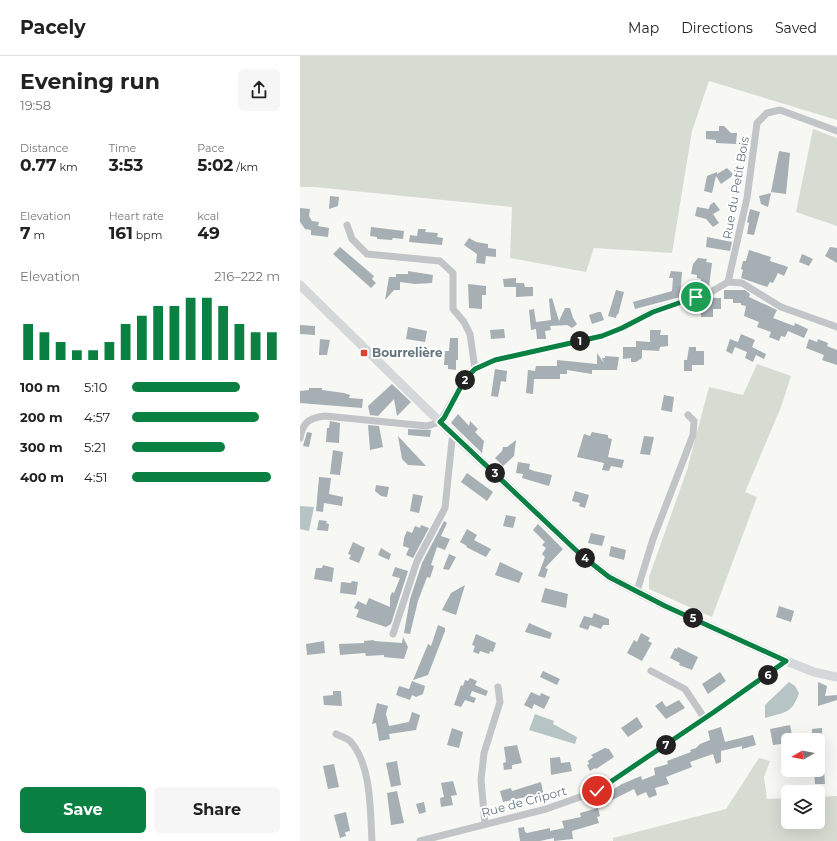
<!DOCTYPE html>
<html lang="en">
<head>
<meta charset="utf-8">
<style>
	body { margin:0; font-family:Montserrat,sans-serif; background:#f6f6f6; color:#222; height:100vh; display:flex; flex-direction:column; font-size:15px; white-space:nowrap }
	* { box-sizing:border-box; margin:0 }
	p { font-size:13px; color:#767676 }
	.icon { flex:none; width:22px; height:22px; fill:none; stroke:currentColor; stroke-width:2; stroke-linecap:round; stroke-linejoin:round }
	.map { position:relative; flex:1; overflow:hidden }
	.drawer { display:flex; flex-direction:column; background:#fff; width:300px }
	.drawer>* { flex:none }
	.needle { width:26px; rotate:261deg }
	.fabs { position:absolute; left:481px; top:677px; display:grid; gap:8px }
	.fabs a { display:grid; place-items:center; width:44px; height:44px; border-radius:6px; background:#fff; box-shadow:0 4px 16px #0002; font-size:20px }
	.pin { position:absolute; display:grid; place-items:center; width:34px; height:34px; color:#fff; margin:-17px; border:2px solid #fff; border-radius:50%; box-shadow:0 1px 4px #0007 }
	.km { position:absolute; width:20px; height:20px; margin:-10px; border-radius:50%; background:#222; color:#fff; font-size:11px; line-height:20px; text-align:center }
	.round { display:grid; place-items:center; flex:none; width:42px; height:42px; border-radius:6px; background:#f6f6f6 }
	.summary { display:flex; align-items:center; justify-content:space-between; height:68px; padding:0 20px }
	h1 { font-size:22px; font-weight:700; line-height:30px }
	.metrics { display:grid; grid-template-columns:repeat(3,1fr); gap:6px; height:68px; padding:4px 20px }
	.metrics div { display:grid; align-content:center }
	.metrics b { font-size:17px; font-weight:700 }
	.metrics small { font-size:11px; font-weight:400 }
	.metrics p { font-size:11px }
	.chart { height:112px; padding:8px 20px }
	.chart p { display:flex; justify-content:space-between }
	.chart svg { width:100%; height:72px; margin-top:4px; stroke:#0b8043; stroke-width:6 }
	.action { display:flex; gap:8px; margin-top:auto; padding:8px 20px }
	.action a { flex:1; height:46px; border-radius:6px; background:#0b8043; color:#fff; font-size:16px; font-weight:700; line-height:46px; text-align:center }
	.action a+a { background:#f6f6f6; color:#222 }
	ul { padding:0 20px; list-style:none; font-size:13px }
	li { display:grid; grid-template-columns:64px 48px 1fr; align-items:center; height:30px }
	li i { height:10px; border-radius:5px; background:#0b8043 }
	header { display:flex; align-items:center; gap:24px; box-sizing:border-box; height:56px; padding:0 20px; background:#fff; border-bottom:1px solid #e0e0e0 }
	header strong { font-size:19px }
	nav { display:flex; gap:22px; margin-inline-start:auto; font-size:14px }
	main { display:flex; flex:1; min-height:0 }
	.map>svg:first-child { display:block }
	.green { fill:#d7dcd3 }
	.water { fill:#b6c4c6 }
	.building { fill:#a5afb4 }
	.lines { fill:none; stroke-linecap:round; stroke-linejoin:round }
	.street { stroke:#c1c5c8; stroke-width:7 }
	.secondary { stroke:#d4d8db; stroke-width:9 }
	.route-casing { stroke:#fff; stroke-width:8 }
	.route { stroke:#0b8043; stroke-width:5 }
	.poi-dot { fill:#db4530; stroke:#fff; stroke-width:1.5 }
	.labels { text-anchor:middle; stroke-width:4; stroke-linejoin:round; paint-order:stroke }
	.street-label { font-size:12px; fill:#63757e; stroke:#fff }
	.poi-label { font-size:12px; font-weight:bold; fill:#63757e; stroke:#fff; text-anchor:start }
</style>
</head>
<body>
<header>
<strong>Pacely</strong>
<nav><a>Map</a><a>Directions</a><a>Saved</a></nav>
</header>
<main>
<section class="drawer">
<div class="summary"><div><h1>Evening run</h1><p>19:58</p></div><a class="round"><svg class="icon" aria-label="share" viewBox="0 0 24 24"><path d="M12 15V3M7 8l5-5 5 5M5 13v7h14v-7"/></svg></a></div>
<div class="metrics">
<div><p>Distance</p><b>0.77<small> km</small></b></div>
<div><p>Time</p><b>3:53</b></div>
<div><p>Pace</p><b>5:02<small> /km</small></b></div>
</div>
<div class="metrics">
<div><p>Elevation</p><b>7<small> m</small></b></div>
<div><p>Heart rate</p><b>161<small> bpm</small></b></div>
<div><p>kcal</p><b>49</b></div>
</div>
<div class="chart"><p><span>Elevation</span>216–222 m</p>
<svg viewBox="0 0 160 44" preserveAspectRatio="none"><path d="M5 44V22M15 44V27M25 44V33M35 44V38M45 44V38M55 44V33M65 44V22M75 44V17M85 44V11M95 44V11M105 44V6M115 44V6M125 44V11M135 44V22M145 44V27M155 44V27"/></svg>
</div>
<ul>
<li><b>100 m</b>5:10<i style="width:73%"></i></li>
<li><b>200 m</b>4:57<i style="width:86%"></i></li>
<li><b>300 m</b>5:21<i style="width:63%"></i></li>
<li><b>400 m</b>4:51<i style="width:94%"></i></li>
</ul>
<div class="action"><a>Save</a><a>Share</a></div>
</section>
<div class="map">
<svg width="537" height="785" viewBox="0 0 537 785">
	<rect width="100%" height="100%" fill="#f7f7f4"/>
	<g class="green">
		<polygon points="0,0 537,0 537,64 409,25 392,75 372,197 294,192 286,216 210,202 212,151 14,131 0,131"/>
		<polygon points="513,73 537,82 537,170 496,156"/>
		<polygon points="457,308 491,320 481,351 445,436 457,441 412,561 349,533 349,521 387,414 409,331 443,339"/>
		<polygon points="459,702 470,705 464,721 467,743 488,742 488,766 518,766 518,741 537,740 537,785 313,785 313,782 426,753"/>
	</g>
	<g class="water">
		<polygon points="0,450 14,451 9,475 0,473"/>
		<path d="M489 626 495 630 499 637C492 658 485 656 465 662V649Z"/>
		<polygon points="235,658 254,665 253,668 277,681 275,688 229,674"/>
	</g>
	<g class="building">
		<polygon points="419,70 424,70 431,77 437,77 436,88 416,87 416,84 406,83 406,75 419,75"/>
		<polygon points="479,95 490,97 486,138 471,136"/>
		<polygon points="427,112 433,118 431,121 421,128 416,120 412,137 404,135 407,120 417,116 417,118"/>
		<polygon points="471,137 468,151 461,148 459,140"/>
		<polygon points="30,140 39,141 38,150 29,153"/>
		<polygon points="414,146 420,154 413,158 419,167 413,171 406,163 395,160 397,151 409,153 410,149"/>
		<polygon points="0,152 10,153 9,160 12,165 19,166 18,170 29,172 28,181 11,179 11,174 5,173 0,166"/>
		<polygon points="450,153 460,156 454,179 447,178 449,167 447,166"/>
		<polygon points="71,171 104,175 103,183 93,182 92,184 77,183 77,181 70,180"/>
		<polygon points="118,173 126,173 125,176 138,177 137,181 143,182 142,189 109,186 110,179 117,180"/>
		<polygon points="407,181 432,186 430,195 406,191"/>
		<polygon points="169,182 176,186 188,188 188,192 196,193 196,201 186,200 185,208 176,207 177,198 164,189"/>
		<polygon points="40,191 74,220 72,223 76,227 71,232 33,198"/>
		<polygon points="530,191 537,192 537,207 525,200"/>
		<polygon points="449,194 471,201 470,205 488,211 484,220 478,217 473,227 470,226 467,231 441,222 443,214 441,213 443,205 446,205"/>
		<polygon points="502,198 513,203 509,210 499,206"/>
		<polygon points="398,202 407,203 406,206 412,207 409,231 400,234 401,223 397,222 397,219 391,218 393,208"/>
		<polygon points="108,215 133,219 132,227 115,228 100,226 100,234 94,234 85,244 89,221 96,221 96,218 108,218"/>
		<polygon points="371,215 382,216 380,241 335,253 333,246 372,235 373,222 369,222"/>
		<polygon points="216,222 216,227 224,227 225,231 233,231 233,240 216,241 216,231 204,231 203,223"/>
		<polygon points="168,228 186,230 186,239 182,239 182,253 169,252"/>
		<polygon points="316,234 324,236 318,259 317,258 316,262 308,260"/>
		<polygon points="424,234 445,234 450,238 449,241 477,254 473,262 494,270 495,267 508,273 504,282 488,275 485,281 481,280 479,285 469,281 471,276 457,271 459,266 444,260 446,250 441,249 441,247 433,247 433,243 424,243"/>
		<polygon points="252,242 259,265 265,252 270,252 273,262 277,268 272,272 267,269 250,270 251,274 245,275 246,283 237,283 236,273 231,274 229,254 234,253 236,266 251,264 249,243"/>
		<polygon points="409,242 421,242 421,253 413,253 413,261 401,261 401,245"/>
		<polygon points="298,256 301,256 304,264 292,268 289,259"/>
		<polygon points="0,269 15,270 15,279 0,278"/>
		<polygon points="108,271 127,275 125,286 106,283"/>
		<polygon points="204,273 205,282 191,283 190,274"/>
		<polygon points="350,274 361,274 360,279 368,279 368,290 360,291 359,295 342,294 342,302 336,306 331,306 331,302 323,303 323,291 336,291 336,285 350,286"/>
		<polygon points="441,278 455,284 452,291 466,298 464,303 456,299 453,306 445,302 447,296 435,291 432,298 426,295 430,283 438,286"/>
		<polygon points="150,282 158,282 158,304 156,304 156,314 148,313 148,309 144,309 145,295 149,295"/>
		<polygon points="20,283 30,284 27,299 19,299"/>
		<polygon points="509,283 517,286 518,283 528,287 527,290 537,294 537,309 522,304 524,299 506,292"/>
		<polygon points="389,291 396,291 396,295 404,295 404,309 392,309 392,315 384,315 384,304 387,304"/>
		<polygon points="297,297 304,307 302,302 305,302 305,300 319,301 317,314 292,314 292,318 267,314 267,318 260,318 260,323 234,323 233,338 226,337 228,314 235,315 236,310 257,310 257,304 297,308"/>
		<polygon points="195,313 207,315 206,326 201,325 198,341 191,340"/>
		<polygon points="92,328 111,346 97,360 94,343 78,360 70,359 68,350"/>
		<polygon points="9,332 22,332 22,334 44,337 50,339 49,342 63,343 62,352 0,347 0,335 9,334"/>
		<polygon points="364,339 374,341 372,356 361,354"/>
		<polygon points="158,358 169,370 170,365 178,373 175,376 184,385 182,397 151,367"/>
		<polygon points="30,365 40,367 39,387 26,386 27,372 29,372"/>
		<polygon points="68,369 79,370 83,391 70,394"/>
		<polygon points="108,373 131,374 130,381 108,379"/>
		<polygon points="7,376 12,377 9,391 3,390"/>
		<polygon points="292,376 308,379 308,382 312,383 308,401 324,404 322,412 311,410 309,415 302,414 304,407 277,401 284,378 290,380"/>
		<polygon points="98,380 126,410 108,409 102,403"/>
		<polygon points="344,380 354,381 350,399 340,398"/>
		<polygon points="216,384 214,400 203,410 195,402 202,395 203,391 207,391"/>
		<polygon points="33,394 43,396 40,419 30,418"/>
		<polygon points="218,406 230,408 229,413 234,415 252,419 249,430 222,422 223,418 216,417"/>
		<polygon points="167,417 193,436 187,445 161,426"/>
		<polygon points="19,421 31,422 29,438 43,441 42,450 24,447 23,456 16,455"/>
		<polygon points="76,429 89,431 87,441 81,440 75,435"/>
		<polygon points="275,435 289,439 285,452 279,450 280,447 272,445"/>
		<polygon points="113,438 123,440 119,457 110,455"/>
		<polygon points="206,459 216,461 213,472 203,470"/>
		<polygon points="19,464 27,465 26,467 29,468 28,475 17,474"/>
		<polygon points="144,465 147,467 141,480 150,483 145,494 137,491 131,509 134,510 130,522 127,521 118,545 110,578 104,577 110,543 122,507"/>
		<polygon points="238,468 263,493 245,512 248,513 245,522 238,520 245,501 242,498 246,492 242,489 245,486 233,474"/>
		<polygon points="121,469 129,472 113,502 106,499 109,492 103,490 104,482 107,475 112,477 115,470 120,472"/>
		<polygon points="167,473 177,479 174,484 191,493 186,501 166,491 167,490 160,486"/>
		<polygon points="291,477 305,480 302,490 288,487"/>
		<polygon points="53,486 65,492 59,507 49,503 51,499 48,498"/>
		<polygon points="311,490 326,494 324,504 309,500"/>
		<polygon points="81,492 91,498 89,504 78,499"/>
		<polygon points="149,498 156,501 149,514 143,513"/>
		<polygon points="200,506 223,517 219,527 195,519"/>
		<polygon points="23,509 34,512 32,526 14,523 16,512 22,512"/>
		<polygon points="95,511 108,515 91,568 86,571 56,561 59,554 54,552 58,545 66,549 69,542 90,551 90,541 92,536 94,537 100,522 92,520"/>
		<polygon points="52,525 58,526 56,539 40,537 41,526 51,527"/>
		<polygon points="165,529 156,559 142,554 151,537"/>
		<polygon points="245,532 268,538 266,552 241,546"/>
		<polygon points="479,550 494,555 491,566 476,561"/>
		<polygon points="294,557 309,563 309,569 303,569 301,573 290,569 288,574 279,571 284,560 292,562"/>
		<polygon points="229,567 252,577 250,583 225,576"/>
		<polygon points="138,569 145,572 145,575 128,619 113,624 128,588 131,590"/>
		<polygon points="341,577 350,582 348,585 352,587 342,605 327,597 334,584 337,586"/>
		<polygon points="176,578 196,587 193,596 190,595 189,598 180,595 179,598 173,596 175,590 172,589"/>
		<polygon points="103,581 108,591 104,603 84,601 84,599 66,600 65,597 40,599 39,588 64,587 64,585 74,584 74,585 102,587"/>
		<polygon points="24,585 25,597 7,599 6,588"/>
		<polygon points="378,591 398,601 392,614 379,609 380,607 370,602 375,592 377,593"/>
		<polygon points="243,615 260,623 257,629 240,621"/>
		<polygon points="420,616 426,625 408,638 402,628"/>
		<polygon points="170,622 177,625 175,629 188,635 186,640 172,635 170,640 176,642 174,647 165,644 161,651 154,649 161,629 163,630 165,624 168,625"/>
		<polygon points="112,625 125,630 123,638 116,641 112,639 110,644 96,639 99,630 109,633"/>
		<polygon points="518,626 527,630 525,640 537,639 537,644 518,650"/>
		<polygon points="33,635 41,635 42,650 24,649 23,640 33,639"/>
		<polygon points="231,636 240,640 241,637 250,641 244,653 234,648 232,653 224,649"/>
		<polygon points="379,644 385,652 366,663 355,650 362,645 366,651"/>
		<polygon points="77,647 88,650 86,658 89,670 109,666 112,656 120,659 116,674 89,678 90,683 79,685 76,667 72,668"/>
		<polygon points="337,661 343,671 328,681 321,672"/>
		<polygon points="490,669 493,684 488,684 488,687 473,689 470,673"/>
		<polygon points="421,671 425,686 453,679 456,689 442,693 442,690 421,695 421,706 416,708 413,698 390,706 392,711 366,721 369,728 355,732 357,739 349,742 346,736 337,740 334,733 308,746 304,739 322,728 341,720 342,724 355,719 354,712 368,708 367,705 391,696 390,694 396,692 400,688 410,684 408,675"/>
		<polygon points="152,672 163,676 159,692 147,689"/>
		<polygon points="522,672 522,684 512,684 512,673"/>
		<polygon points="217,689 222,707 212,709 212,713 204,714 203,707 206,706 204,691"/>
		<polygon points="305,692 309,693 314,701 296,713 295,712 290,715 287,709 289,708 288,705 293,701 291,699"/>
		<polygon points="260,701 261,707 270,706 272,715 251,719 250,702"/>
		<polygon points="97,705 101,729 91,731 86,707"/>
		<polygon points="34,708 39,731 28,733 23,710"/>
		<polygon points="514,714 524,714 525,728 515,728"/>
		<polygon points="153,725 157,739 151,740 153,749 141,751 140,742 144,741 141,727"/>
		<polygon points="241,726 244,741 231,743 230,740 203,746 200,735 211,732 212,735"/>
		<polygon points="97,735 104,767 91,769 87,737"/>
		<polygon points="124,746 126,756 119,758 116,748"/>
		<polygon points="298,752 300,760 297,761 299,767 272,775 273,783 254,785 254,782 240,785 220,785 218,772 224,771 225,776 227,777 250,772 250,775 264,772 262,765 281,761 280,757"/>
		<polygon points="46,756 50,775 45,776 46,780 40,782 34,759"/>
	</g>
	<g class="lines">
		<g class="street">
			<polyline points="47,169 52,183 67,198 140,205 153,217 153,253 164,266 170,278 175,313"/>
			<polyline points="428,226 447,142 457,67 467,57 480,54 537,75"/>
			<path d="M0 382C3 366 9 362 25 360L127 370 140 366 165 323 175 313 195 304 302 280 322 272 353 255 411 236 428 226 442 227 481 251 537 271"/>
			<polyline points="337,535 353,483 393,379 394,365 388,359"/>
			<polyline points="93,578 117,505 145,452 152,384 155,380"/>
			<polyline points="351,615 385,633 405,663"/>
			<path d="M36 678C40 680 47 682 50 685 72 709 70 755 72 785"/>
			<polyline points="185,768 181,724 184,697 200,646 198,631"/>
			<polyline points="120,785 246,753 297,735 414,656 486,605"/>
		</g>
		<polyline class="secondary" points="0,229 140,366 281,499 309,521 365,550 486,605 514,616 537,621"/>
	</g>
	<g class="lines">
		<g class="route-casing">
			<polyline id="route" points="297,735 414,656 486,605 365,550 309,521 281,499 140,366 144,362 165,323 175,313 195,304 302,280 322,272 353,256 396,241"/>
		</g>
		<use href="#route" class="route"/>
	</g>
	<rect class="poi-dot" x="60" y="293" width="8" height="8" rx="2"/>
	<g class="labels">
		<g class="street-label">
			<text transform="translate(436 132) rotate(-80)" y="4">Rue du Petit Bois</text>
			<text transform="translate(224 746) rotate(-15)" y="4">Rue de Criport</text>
		</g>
		<g class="poi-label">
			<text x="72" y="301">Bourrelière</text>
		</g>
	</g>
</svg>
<div class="fabs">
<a><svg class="needle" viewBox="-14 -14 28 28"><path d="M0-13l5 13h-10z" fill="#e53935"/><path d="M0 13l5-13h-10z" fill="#767676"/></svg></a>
<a><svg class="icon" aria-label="layers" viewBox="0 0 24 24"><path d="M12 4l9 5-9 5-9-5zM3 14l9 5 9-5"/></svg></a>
</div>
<div class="pin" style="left:396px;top:241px;background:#1e9e55"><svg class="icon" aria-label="arrive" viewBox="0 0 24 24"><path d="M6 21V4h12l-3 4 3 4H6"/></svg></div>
<div class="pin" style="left:297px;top:735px;background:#d93025"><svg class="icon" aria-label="check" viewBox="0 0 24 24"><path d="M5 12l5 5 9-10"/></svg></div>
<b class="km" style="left:280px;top:285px">1</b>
<b class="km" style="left:165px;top:324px">2</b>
<b class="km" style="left:195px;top:417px">3</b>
<b class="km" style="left:285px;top:502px">4</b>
<b class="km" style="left:393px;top:562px">5</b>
<b class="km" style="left:468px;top:619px">6</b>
<b class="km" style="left:366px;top:689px">7</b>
</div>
</main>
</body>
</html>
